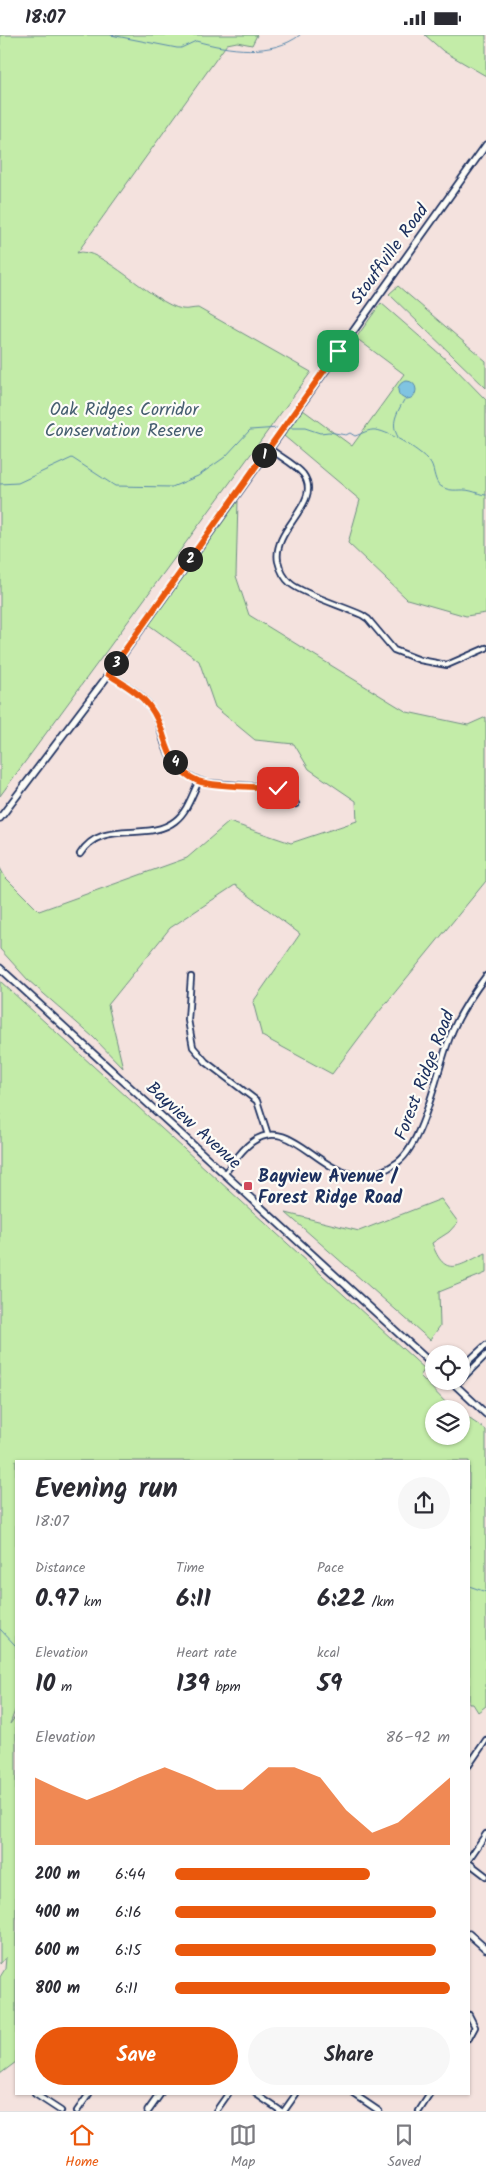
<!DOCTYPE html>
<html lang="en">
<head>
<meta charset="utf-8">
<style>
	body { margin:0; font-family:Kalam,sans-serif; background:#f7f7f7; color:#2b2b33; height:100vh; display:flex; flex-direction:column; font-size:19px; white-space:nowrap }
	* { box-sizing:border-box; margin:0 }
	p { font-size:16px; color:#7c7c81 }
	.icon { flex:none; width:28px; height:28px; fill:none; stroke:currentColor; stroke-width:2; stroke-linecap:round; stroke-linejoin:round }
	.map { position:relative; flex:1; overflow:hidden }
	.drawer { position:absolute; left:15px; top:1425px; width:455px; height:635px; display:flex; flex-direction:column; background:#fff; border-radius:0px; box-shadow:0 1px 4px #0004 }
	.drawer>* { flex:none }
	.fabs { position:absolute; left:425px; top:1310px; display:grid; gap:10px }
	.fabs a { display:grid; place-items:center; width:45px; height:45px; border-radius:50%; background:#fff; box-shadow:0 1px 4px #0004; font-size:25px }
	.pin { position:absolute; display:grid; place-items:center; width:42px; height:42px; color:#fff; margin:-21px; border-radius:10px; box-shadow:0 2px 8px #0006 }
	.km { position:absolute; width:25px; height:25px; margin:-12px; border-radius:50%; background:#222; color:#fff; font-size:14px; line-height:25px; text-align:center }
	.round { display:grid; place-items:center; flex:none; width:52px; height:52px; border-radius:26px; background:#f7f7f7 }
	.summary { display:flex; align-items:center; justify-content:space-between; height:85px; padding:0 20px }
	h1 { font-size:28px; font-weight:600; line-height:38px }
	.figures { display:grid; grid-template-columns:repeat(3,1fr); gap:8px; height:85px; padding:5px 20px }
	.figures div { display:grid; align-content:center }
	.figures b { font-size:25px; font-weight:600 }
	.figures small { font-size:14px; font-weight:400 }
	.figures p { font-size:14px }
	.chart { height:140px; padding:10px 20px }
	.chart p { display:flex; justify-content:space-between }
	.chart svg { width:100%; height:90px; margin-top:5px; fill:#ea580c; opacity:.7 }
	.cta { display:flex; gap:10px; margin-top:auto; padding:10px 20px }
	.cta a { flex:1; height:58px; border-radius:30px; background:#ea580c; color:#fff; font-size:20px; font-weight:600; line-height:58px; text-align:center }
	.cta a+a { background:#f7f7f7; color:#2b2b33 }
	ul { padding:0 20px; list-style:none; font-size:16px }
	li { display:grid; grid-template-columns:80px 60px 1fr; align-items:center; height:38px }
	li i { height:12px; border-radius:6px; background:#ea580c }
	.status { display:flex; justify-content:space-between; align-items:center; height:35px; padding:0 25px; background:#fff; direction:ltr }
	.status svg { height:14px; fill:currentColor }
	.tab-bar { display:flex; justify-content:space-around; align-items:center; height:70px; border-top:1px solid #e1e1e2; background:#fff; font-size:14px; color:#7c7c81 }
	.tab-bar a { display:grid; justify-items:center; gap:2px }
	.tab-bar .selected { color:#ea580c }
	.map>svg:first-child { display:block }
	.green { fill:#c3eca8; stroke:#6f8e83 }
	.water { fill:#80c4e1; stroke:#5888ad }
	.lines { fill:none; stroke-linecap:round; stroke-linejoin:round }
	.stream { stroke:#5888ad; stroke-width:1 }
	.street-casing { stroke:#1b2f5e; stroke-width:8 }
	.secondary-casing { stroke:#1b2f5e; stroke-width:9 }
	.street { stroke:#fdfcf7; stroke-width:4.5 }
	.secondary { stroke:#fdfcf7; stroke-width:5.5 }
	.route-casing { stroke:#fff; stroke-width:10 }
	.route { stroke:#ea580c; stroke-width:6 }
	.poi-dot { fill:#d1495b; stroke:#fdfcf7; stroke-width:2 }
	.labels { text-anchor:middle; stroke-width:4.5; stroke-linejoin:round; paint-order:stroke }
	.street-label { font-size:18px; fill:#1b2f5e; stroke:#fdfcf7 }
	.park-label { font-size:18px; fill:#455e70; stroke:#fdfcf7 }
	.poi-label { font-size:18px; font-weight:bold; fill:#1b2f5e; stroke:#fdfcf7; text-anchor:start }
</style>
</head>
<body>
<div class="status"><b>18:07</b><svg viewBox="0 0 49 12"><path d="M0 12V9h3v3zM5 12V6h3v6zM10 12V3h3v9zM15 12V0h3v12zM26 1h20v11H26zM47 4h2v5h-2z"/></svg></div>
<div class="map">
<svg width="486" height="2076" viewBox="0 0 486 2076">
	<rect width="100%" height="100%" fill="#f4e2de"/>
	<filter id="ink" filterUnits="userSpaceOnUse"><feTurbulence type="fractalNoise" baseFrequency=".02" numOctaves="2"/><feDisplacementMap in="SourceGraphic" scale="10" xChannelSelector="R" yChannelSelector="G"/><feConvolveMatrix kernelMatrix="1 2 1 2 8 2 1 2 1" color-interpolation-filters="sRGB"/></filter>
	<g filter="url(#ink)">
		<g class="green">
			<path d="M0 0H257L252 10 237 7 227 9 77 218C99 209 153 269 182 274 187 275 193 273 198 273L311 337 0 761Z"/>
			<polygon points="425,0 486,0 486,41 443,16"/>
			<polygon points="398,251 486,326 486,353 389,259"/>
			<polygon points="381,268 449,327 486,365 486,578 466,581 407,564 348,508 360,465 284,401 303,375 352,411 404,339 356,303"/>
			<polygon points="238,466 236,541 249,580 407,677 468,690 486,682 486,846 374,983 332,1039 262,1001 253,967 300,899 235,850 170,893 108,970 123,1033 93,1002 28,945 0,914 0,833 5,842 39,876 187,823 229,787 291,808 357,786 356,766 309,734 294,709 255,705 215,672 199,626 149,590"/>
			<polygon points="0,946 425,1334 420,1341 452,1374 434,1374 434,1401 461,1401 461,1378 486,1395 486,1671 478,1677 473,1669 469,1669 469,1426 16,1426 16,1673 10,1689 16,1681 16,2027 0,2039 0,1942 5,1934 6,1922 0,1929"/>
			<path d="M441 1164 458 1187 449 1197 432 1208C445 1245 459 1230 486 1218V1238L439 1257 440 1291 430 1305 286 1178 359 1196Z"/>
		</g>
		<circle class="water" cx="407" cy="355" r="9"/>
		<g class="lines">
			<g class="stream">
				<path d="M111 0 177 13H181L196 6C228 15 272 22 300 0"/>
				<path d="M288 393H305L320 398 329 397 346 400 350 398 355 401C362 399 368 394 376 395 390 397 424 417 431 429 435 436 434 448 442 452 453 458 460 453 471 456 476 457 481 460 486 460"/>
				<path d="M398 402C390 388 397 378 404 365"/>
				<polyline points="0,449 18,448 72,423 115,451 172,452 198,441 225,422 250,395 279,393"/>
				<polyline points="469,1551 486,1557"/>
				<polyline points="0,1594 16,1611"/>
			</g>
			<g class="street-casing">
				<g id="street">
					<path d="M269 413C280 422 294 428 303 439 324 467 272 493 278 526 280 535 284 543 291 549 303 559 345 572 362 580L368 584 394 615 420 625 447 630 486 613"/>
					<path d="M109 639C123 649 140 657 150 672 161 685 160 700 167 715 174 731 190 744 207 748L282 753 289 758 296 769"/>
					<path d="M80 819C102 783 147 808 175 786 188 776 192 759 199 746"/>
					<polyline points="191,942 188,985 193,1012 206,1027 257,1066 268,1100"/>
					<path d="M225 1138C233 1128 241 1115 252 1107 300 1072 330 1176 398 1127 422 1109 436 1042 446 1013 454 987 470 962 486 941"/>
					<polyline points="461,1333 486,1310"/>
					<polyline points="461,1345 486,1320"/>
					<polyline points="469,1730 486,1705"/>
					<polyline points="469,1824 486,1799"/>
					<polyline points="469,1828 486,1841"/>
					<polyline points="469,1980 475,1992 469,2003"/>
					<polyline points="35,2059 61,2076"/>
					<polyline points="256,2059 281,2076"/>
					<polyline points="354,2059 379,2076"/>
					<polyline points="77,2076 89,2059"/>
					<polyline points="216,2076 228,2059"/>
					<polyline points="284,2076 296,2059"/>
					<polyline points="419,2076 430,2059"/>
				</g>
			</g>
			<g class="secondary-casing">
				<g id="secondary">
					<polyline points="0,783 109,639 486,110"/>
					<polyline points="0,933 434,1331"/>
					<polyline points="451,1346 486,1379"/>
					<polyline points="469,1899 486,1914"/>
					<polyline points="148,2076 160,2059"/>
				</g>
			</g>
			<use href="#street" class="street"/>
			<use href="#secondary" class="secondary"/>
		</g>
	</g>
	<g class="lines" filter="url(#ink)">
		<g class="route-casing">
			<path id="route" d="M278 753C260 752 213 752 198 746 160 729 170 698 150 672 139 657 123 649 108 639L338 316"/>
		</g>
		<use href="#route" class="route"/>
	</g>
	<rect class="poi-dot" x="243" y="1146" width="10" height="10" rx="2.5"/>
	<g class="labels">
		<g class="street-label">
			<text transform="translate(389 219) rotate(-54)" y="6">Stouffville Road</text>
			<text transform="translate(424 1040) rotate(-69)" y="6">Forest Ridge Road</text>
			<text transform="translate(194 1090) rotate(42)" y="6">Bayview Avenue</text>
		</g>
		<g class="park-label">
			<text x="124" y="380">Oak Ridges Corridor<tspan x="124" dy="21">Conservation Reserve</tspan></text>
		</g>
		<g class="poi-label">
			<text x="258" y="1147">Bayview Avenue /<tspan x="258" dy="21">Forest Ridge Road</tspan></text>
		</g>
	</g>
</svg>
<div class="fabs">
<a><svg class="icon" aria-label="locate" viewBox="0 0 24 24"><circle cx="12" cy="12" r="6"/><path d="M12 2v4M12 18v4M2 12h4M18 12h4"/></svg></a>
<a><svg class="icon" aria-label="layers" viewBox="0 0 24 24"><path d="M12 4l9 5-9 5-9-5zM3 14l9 5 9-5"/></svg></a>
</div>
<div class="pin" style="left:338px;top:316px;background:#1e9e55"><svg class="icon" aria-label="arrive" viewBox="0 0 24 24"><path d="M6 21V4h12l-3 4 3 4H6"/></svg></div>
<div class="pin" style="left:278px;top:753px;background:#d93025"><svg class="icon" aria-label="check" viewBox="0 0 24 24"><path d="M5 12l5 5 9-10"/></svg></div>
<b class="km" style="left:264px;top:420px">1</b>
<b class="km" style="left:190px;top:524px">2</b>
<b class="km" style="left:116px;top:628px">3</b>
<b class="km" style="left:175px;top:727px">4</b>
<section class="drawer">
<div class="summary"><div><h1>Evening run</h1><p>18:07</p></div><a class="round"><svg class="icon" aria-label="share" viewBox="0 0 24 24"><path d="M12 15V3M7 8l5-5 5 5M5 13v7h14v-7"/></svg></a></div>
<div class="figures">
<div><p>Distance</p><b>0.97<small> km</small></b></div>
<div><p>Time</p><b>6:11</b></div>
<div><p>Pace</p><b>6:22<small> /km</small></b></div>
</div>
<div class="figures">
<div><p>Elevation</p><b>10<small> m</small></b></div>
<div><p>Heart rate</p><b>139<small> bpm</small></b></div>
<div><p>kcal</p><b>59</b></div>
</div>
<div class="chart"><p><span>Elevation</span>86–92 m</p>
<svg viewBox="0 0 160 44" preserveAspectRatio="none"><path d="M0 44V11L10 17L20 22L30 17L40 11L50 6L60 11L70 17L80 17L90 6L100 6L110 11L120 27L130 38L140 33L150 22L160 11V44z"/></svg>
</div>
<ul>
<li><b>200 m</b>6:44<i style="width:71%"></i></li>
<li><b>400 m</b>6:16<i style="width:95%"></i></li>
<li><b>600 m</b>6:15<i style="width:95%"></i></li>
<li><b>800 m</b>6:11<i style="width:100%"></i></li>
</ul>
<div class="cta"><a>Save</a><a>Share</a></div>
</section>
</div>
<nav class="tab-bar">
<a class="selected"><svg class="icon" aria-label="home" viewBox="0 0 24 24"><path d="M3 11l9-7 9 7M6 9v11h12V9"/></svg>Home</a>
<a><svg class="icon" aria-label="map" viewBox="0 0 24 24"><path d="M3 6l6-2 6 2 6-2v14l-6 2-6-2-6 2zM9 4v14M15 6v14"/></svg>Map</a>
<a><svg class="icon" aria-label="saved" viewBox="0 0 24 24"><path d="M7 4h10v16l-5-4-5 4z"/></svg>Saved</a>
</nav>
</body>
</html>
